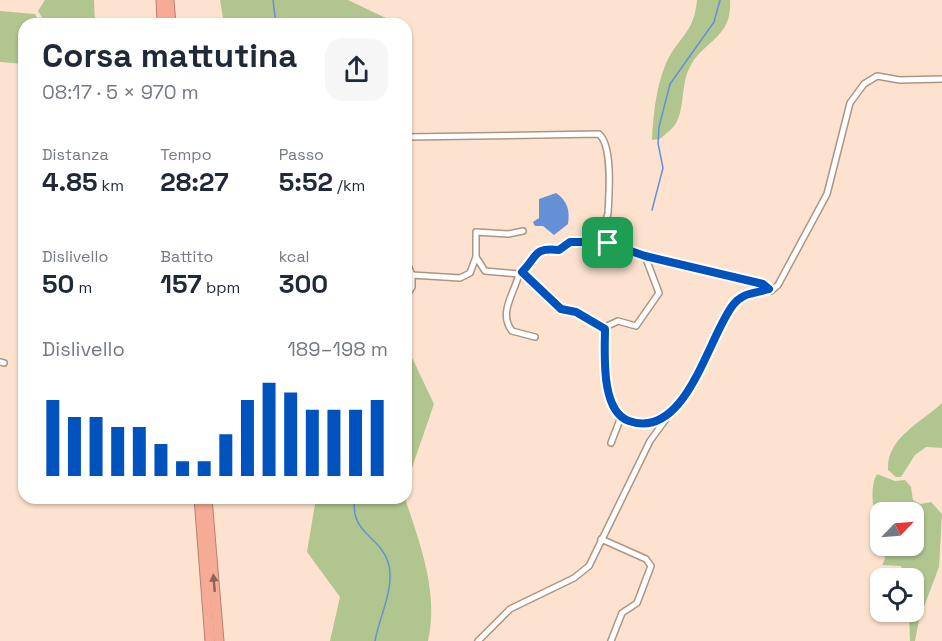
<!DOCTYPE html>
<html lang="it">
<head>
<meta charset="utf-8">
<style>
	body { margin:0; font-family:"Space Grotesk",sans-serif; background:#f6f6f7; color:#1f2937; height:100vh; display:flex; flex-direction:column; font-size:22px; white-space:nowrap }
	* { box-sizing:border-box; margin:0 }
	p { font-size:20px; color:#747a83 }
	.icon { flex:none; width:33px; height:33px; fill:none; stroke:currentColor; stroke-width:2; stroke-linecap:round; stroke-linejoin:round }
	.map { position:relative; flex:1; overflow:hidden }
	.details { position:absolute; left:18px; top:18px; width:394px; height:486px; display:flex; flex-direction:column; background:#fff; border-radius:18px; box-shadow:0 2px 4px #0004 }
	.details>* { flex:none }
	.needle { width:39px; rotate:65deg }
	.buttons { position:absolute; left:870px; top:502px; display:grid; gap:12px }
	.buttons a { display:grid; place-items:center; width:54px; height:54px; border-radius:12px; background:#fff; box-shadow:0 2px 4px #0004; font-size:30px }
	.pin { position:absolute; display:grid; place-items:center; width:51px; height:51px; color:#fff; margin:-26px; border-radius:12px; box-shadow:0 3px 9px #0006 }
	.round { display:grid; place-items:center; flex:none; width:63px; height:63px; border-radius:18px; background:#f6f6f7 }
	.headline { display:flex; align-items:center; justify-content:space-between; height:102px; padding:0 24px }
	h1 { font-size:33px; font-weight:600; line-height:45px }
	.metrics { display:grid; grid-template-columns:repeat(3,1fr); gap:9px; height:102px; padding:6px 24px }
	.metrics div { display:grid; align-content:center }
	.metrics b { font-size:26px; font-weight:600 }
	.metrics small { font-size:16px; font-weight:400 }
	.metrics p { font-size:16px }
	.chart { height:168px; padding:12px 24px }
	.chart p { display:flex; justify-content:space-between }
	.chart svg { width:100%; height:108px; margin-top:6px; stroke:#0052bc; stroke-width:6 }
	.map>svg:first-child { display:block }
	.green { fill:#b1c68f }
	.water { fill:#6491d6 }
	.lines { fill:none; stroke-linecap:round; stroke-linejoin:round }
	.stream { stroke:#6491d6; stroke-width:1.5 }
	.minor-casing { stroke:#ad9583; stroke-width:8 }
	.motorway-casing { stroke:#b68271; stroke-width:11 }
	.minor { stroke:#fff; stroke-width:5 }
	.motorway { stroke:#f5ab95; stroke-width:9 }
	.oneway { fill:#886558 }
	.route-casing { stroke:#fff; stroke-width:12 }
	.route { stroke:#0052bc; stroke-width:8 }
</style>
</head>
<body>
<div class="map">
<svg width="942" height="641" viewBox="0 0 942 641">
	<rect width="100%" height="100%" fill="#fde3cf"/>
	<g class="green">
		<polygon points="45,0 94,0 95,24 46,24 38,11"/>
		<polygon points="220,0 348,0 388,19 369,24 224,24"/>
		<path d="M697 0H730C733 39 701 41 689 69 681 85 685 107 676 123 673 129 665 134 660 139L652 140C653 116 656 88 665 66 676 38 694 35 697 0Z"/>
		<polygon points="0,11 35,14 40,24 24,24 24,64 0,62"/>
		<polygon points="407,347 434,404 407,482"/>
		<path d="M942 403V448L926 447 915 455 901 477H896L888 470C886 438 922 422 942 403Z"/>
		<path d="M877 474 895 481 905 480 911 487 913 500 920 504 931 502 942 514 939 567 919 620 915 641H910L909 612H914V579H907L901 566 882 565 885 559 882 546H914V513H880V540C876 521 867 491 877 474Z"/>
		<path d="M316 498H405C420 544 439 592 428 641H330L340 597 307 552Z"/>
	</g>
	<path class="water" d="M556 193C568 201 570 211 568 224L554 235 543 226H535L533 222 539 218V199Z"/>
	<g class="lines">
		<g class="stream">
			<polyline points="273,0 276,24"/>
			<polyline points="652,210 663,168 658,143 659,127 670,84 714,22 720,0"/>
			<path d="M355 498C349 533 380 536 388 562 396 586 379 617 375 641"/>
		</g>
		<g class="minor-casing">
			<g id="minor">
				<path d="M406 137 599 134C613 146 609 195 608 213L606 221 608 243"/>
				<path d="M645 256 659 293 636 326 618 321 605 327C603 356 601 391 620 416L638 423 663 419"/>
				<polyline points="476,257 476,232 508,234 523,231"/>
				<polyline points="406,261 412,275"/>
				<polyline points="522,272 561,309 576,312 605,329"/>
				<path d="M519 274C514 294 498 313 512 331L535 337"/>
				<polyline points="409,292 412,287 412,275 460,278 470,273 476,257 485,271 519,274 541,250 559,250 570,242 605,242 645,256 763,284 769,289"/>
				<polyline points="0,362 4,363"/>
				<polyline points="611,443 621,417"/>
				<polyline points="601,539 646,559 651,566 637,603 622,613 611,641"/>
				<polyline points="478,641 510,609 574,578 589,566 650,441 695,379 730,310 744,295 769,289 771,291 778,285 827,194 850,103 864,84 877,76 900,80 942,79"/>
			</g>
		</g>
		<g class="motorway-casing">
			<g id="motorway">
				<polyline points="161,0 162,24"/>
				<polyline points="169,0 171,24"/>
				<polyline points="199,498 210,641"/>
				<polyline points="207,498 219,641"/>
			</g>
		</g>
		<use href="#minor" class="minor"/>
		<use href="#motorway" class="motorway"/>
	</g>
	<defs><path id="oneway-solid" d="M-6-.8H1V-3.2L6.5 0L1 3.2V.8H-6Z" transform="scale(1.5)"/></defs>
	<use class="oneway" href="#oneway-solid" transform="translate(214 583) rotate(-95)"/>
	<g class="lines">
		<g class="route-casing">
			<path id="route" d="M570 242H605L645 256 763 284 769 289C754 294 743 292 733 305 708 337 686 441 629 421 600 411 605 352 605 329L576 312 561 309 522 272C538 256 533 247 559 250Z"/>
		</g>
		<use href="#route" class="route"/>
	</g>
</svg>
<div class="buttons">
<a><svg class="needle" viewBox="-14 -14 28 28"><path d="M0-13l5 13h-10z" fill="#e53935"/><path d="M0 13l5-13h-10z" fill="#747a83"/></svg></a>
<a><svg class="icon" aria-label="locate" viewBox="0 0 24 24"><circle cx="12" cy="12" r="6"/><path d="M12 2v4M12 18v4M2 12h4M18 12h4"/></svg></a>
</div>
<div class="pin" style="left:608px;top:243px;background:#1e9e55"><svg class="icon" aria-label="arrive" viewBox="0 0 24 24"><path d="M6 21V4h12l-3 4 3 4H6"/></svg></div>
<section class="details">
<div class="headline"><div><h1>Corsa mattutina</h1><p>08:17 · 5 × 970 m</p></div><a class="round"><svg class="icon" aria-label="share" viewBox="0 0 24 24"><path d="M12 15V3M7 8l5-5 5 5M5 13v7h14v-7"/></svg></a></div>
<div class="metrics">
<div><p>Distanza</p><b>4.85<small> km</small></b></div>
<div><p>Tempo</p><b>28:27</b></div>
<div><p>Passo</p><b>5:52<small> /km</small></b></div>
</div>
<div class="metrics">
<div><p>Dislivello</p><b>50<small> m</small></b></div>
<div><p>Battito</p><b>157<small> bpm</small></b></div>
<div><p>kcal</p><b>300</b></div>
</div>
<div class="chart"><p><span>Dislivello</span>189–198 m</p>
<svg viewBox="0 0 160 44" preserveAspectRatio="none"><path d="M5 44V13M15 44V20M25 44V20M35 44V24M45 44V24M55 44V31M65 44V38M75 44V38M85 44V27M95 44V13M105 44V6M115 44V10M125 44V17M135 44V17M145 44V17M155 44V13"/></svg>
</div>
</section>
</div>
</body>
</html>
